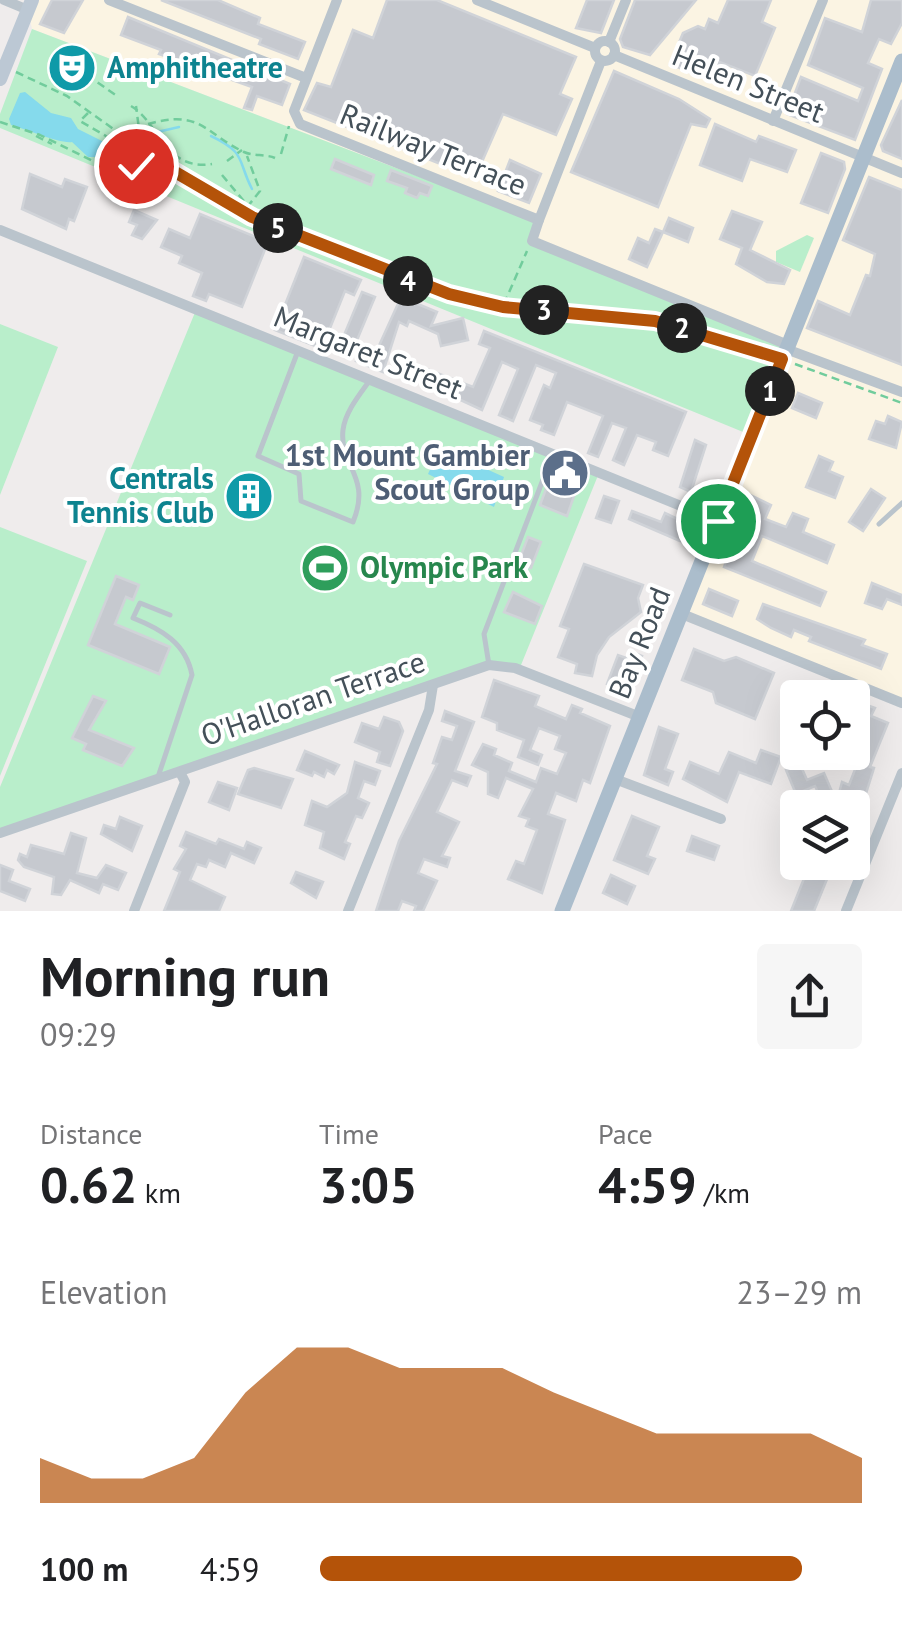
<!DOCTYPE html>
<html lang="en">
<head>
<meta charset="utf-8">
<style>
	body { margin:0; font-family:"PT Sans",sans-serif; background:#f6f6f6; color:#202124; height:100vh; display:flex; flex-direction:column; font-size:38px; white-space:nowrap }
	* { box-sizing:border-box; margin:0 }
	p { font-size:32px; color:#757577 }
	.icon { flex:none; width:55px; height:55px; fill:none; stroke:currentColor; stroke-width:2; stroke-linecap:round; stroke-linejoin:round }
	.map { position:relative; height:911px; overflow:hidden }
	.sheet { display:flex; flex-direction:column; background:#fff; flex:1 }
	.sheet>* { flex:none }
	.tools { position:absolute; left:780px; top:680px; display:grid; gap:20px }
	.tools a { display:grid; place-items:center; width:90px; height:90px; border-radius:10px; background:#fff; box-shadow:0 10px 40px #0002; font-size:50px }
	.pin { position:absolute; display:grid; place-items:center; width:85px; height:85px; color:#fff; margin:-42px; border:5px solid #fff; border-radius:50%; box-shadow:0 2px 10px #0007 }
	.km { position:absolute; width:50px; height:50px; margin:-25px; border-radius:50%; background:#222; color:#fff; font-size:28px; line-height:50px; text-align:center }
	.round { display:grid; place-items:center; flex:none; width:105px; height:105px; border-radius:10px; background:#f6f6f6 }
	.headline { display:flex; align-items:center; justify-content:space-between; height:170px; padding:0 40px }
	h1 { font-size:55px; font-weight:700; line-height:75px }
	.stats { display:grid; grid-template-columns:repeat(3,1fr); gap:15px; height:170px; padding:10px 40px }
	.stats div { display:grid; align-content:center }
	.stats b { font-size:50px; font-weight:700 }
	.stats small { font-size:28px; font-weight:400 }
	.stats p { font-size:28px }
	.chart { height:280px; padding:20px 40px }
	.chart p { display:flex; justify-content:space-between }
	.chart svg { width:100%; height:180px; margin-top:10px; fill:#b45309; opacity:.7 }
	ul { padding:0 40px; list-style:none; font-size:32px }
	li { display:grid; grid-template-columns:160px 120px 1fr; align-items:center; height:75px }
	li i { height:25px; border-radius:12px; background:#b45309 }
	.map>svg:first-child { display:block }
	.commercial { fill:#fbf4e3 }
	.green { fill:#b9eecb }
	.water { fill:#85daec }
	.lines { fill:none; stroke-linecap:round; stroke-linejoin:round }
	.stream { stroke:#85daec; stroke-width:2.5 }
	.building { fill:#c6c9cf; stroke:#d0d3d8; stroke-width:2.5 }
	.path { stroke:#71cc9c; stroke-width:2.5; stroke-dasharray:8 5; stroke-linecap:butt }
	.lane { stroke:#bac4cc; stroke-width:5 }
	.street { stroke:#bac4cc; stroke-width:10 }
	.secondary { stroke:#bcc8d4; stroke-width:14 }
	.primary { stroke:#abbdcc; stroke-width:15 }
	.route-casing { stroke:#fff; stroke-width:20 }
	.route { stroke:#b45309; stroke-width:12 }
	.labels { text-anchor:middle; stroke-width:8; stroke-linejoin:round; paint-order:stroke }
	.culture-label { font-size:30px; font-weight:bold; fill:#0d838f; stroke:#fff; text-anchor:start }
	.street-label { font-size:30px; fill:#445059; stroke:#fff }
	.service-label { font-size:30px; font-weight:bold; fill:#4e5e75; stroke:#fff; text-anchor:end }
	.leisure-label { font-size:30px; font-weight:bold; fill:#27864d; stroke:#fff; text-anchor:start }
</style>
</head>
<body>
<div class="map">
<svg width="902" height="911" viewBox="0 0 902 911">
	<rect width="100%" height="100%" fill="#efecec"/>
	<polygon class="commercial" points="32,0 902,0 902,701 682,614 782,359 527,243 535,221 32,29 28,10"/>
	<g class="green">
		<polygon points="32,29 535,221 528,243 784,346 748,434 0,128 0,114"/>
		<polygon points="807,235 814,238 800,272 776,262 776,251"/>
		<polygon points="196,310 599,473 519,670 502,664 0,833 0,787"/>
		<polygon points="0,324 58,347 0,495"/>
		<polygon points="0,527 87,561 0,776"/>
	</g>
	<g class="water">
		<path d="M25 92 51 113 71 118 78 129 106 143 110 157H88L72 142C60 144 26 129 11 125L9 119 20 93Z"/>
		<polygon points="440,448 504,477 494,507 428,474"/>
	</g>
	<g class="lines">
		<g class="stream">
			<path d="M211 136C247 153 237 160 252 189"/>
			<polyline points="110,157 124,160 153,133 179,127"/>
		</g>
	</g>
	<g class="building">
		<polygon points="52,0 83,0 64,33 40,24"/>
		<polygon points="161,0 218,0 260,18 258,24 305,42 298,59 259,44 261,39"/>
		<polygon points="387,0 437,0 576,57 560,94 572,99 556,135 503,114 481,164 463,159 458,171 304,110 317,83 331,87 353,30 373,38"/>
		<polygon points="587,0 614,0 601,33 576,28"/>
		<polygon points="635,0 696,0 650,55 623,47 620,39"/>
		<polygon points="728,0 771,0 762,22 775,28 755,76 720,62 717,69 700,61 694,74 670,64 683,33 698,26 705,29 709,19 718,23"/>
		<polygon points="871,0 902,0 902,23 891,44 879,39 868,63 882,69 855,140 787,114 801,77 858,101 863,88 808,65 825,18 862,32"/>
		<polygon points="128,17 290,84 282,105 257,96 252,110 244,108 252,87 159,54 161,50 121,35"/>
		<circle cx="72" cy="66" r="17"/>
		<polygon points="614,71 679,99 710,119 706,127 691,124 658,207 571,172"/>
		<polygon points="902,100 902,159 883,151 881,145"/>
		<polygon points="715,124 756,142 759,136 796,150 787,172 750,159 742,181 700,165"/>
		<polygon points="821,153 844,162 845,169 828,213 801,203"/>
		<polygon points="335,159 374,175 371,185 331,169"/>
		<polygon points="510,160 541,174 529,203 498,191"/>
		<polygon points="391,170 432,186 428,196 420,193 417,198 405,193 407,188 387,181"/>
		<polygon points="30,174 62,187 65,179 87,187 74,221 69,219 66,229 22,209"/>
		<polygon points="869,177 902,190 902,365 807,328 818,301 850,315 866,275 870,276 875,254 843,240"/>
		<polygon points="134,210 157,220 142,239 132,235 137,225 129,222"/>
		<polygon points="732,211 762,222 750,250 790,270 784,284 767,282 736,264 742,248 720,239"/>
		<polygon points="200,214 268,242 242,307 209,294 206,301 193,296 202,273 179,263 182,256 161,247 169,229 190,238"/>
		<polygon points="669,218 693,228 688,242 663,232"/>
		<polygon points="655,229 663,232 647,267 629,259 638,238 649,243"/>
		<polygon points="304,257 361,280 354,295 345,291 328,333 334,335 328,351 275,330"/>
		<polygon points="362,292 375,297 355,345 342,340"/>
		<polygon points="401,297 437,312 431,326 463,318 468,340 441,346 438,334 409,321 407,326 399,322 383,372 356,361 363,344 377,350"/>
		<polygon points="484,331 686,412 668,456 653,450 656,442 637,435 624,465 613,460 626,428 612,423 598,457 588,453 603,416 567,402 554,435 541,430 543,425 530,420 544,385 550,388 556,373 536,365 513,421 499,415 518,369 502,362 482,410 422,382 427,369 473,387 490,348 479,344"/>
		<polygon points="798,393 822,403 816,418 792,408"/>
		<polygon points="888,416 902,422 896,448 869,439 876,421 885,424"/>
		<polygon points="695,440 706,445 691,492 680,487"/>
		<polygon points="819,456 833,462 829,471 843,477 835,498 806,487"/>
		<polygon points="552,473 579,482 567,516 540,505"/>
		<polygon points="256,476 268,503 249,512 246,505 231,512 226,499 239,493 236,485"/>
		<polygon points="871,489 885,498 863,531 849,522"/>
		<polygon points="750,495 771,505 765,519 786,527 793,513 808,519 803,532 834,545 827,563 762,536 752,561 826,592 820,606 724,567"/>
		<polygon points="604,496 619,501 611,523 596,518"/>
		<polygon points="632,511 661,522 665,513 686,523 680,541 629,519"/>
		<polygon points="528,537 541,542 531,568 518,563"/>
		<polygon points="584,564 643,585 638,598 641,612 609,637 597,655 592,676 575,673 577,664 558,657 569,629 560,626"/>
		<polygon points="116,576 139,585 133,600 126,597 115,624 170,647 159,674 88,645"/>
		<polygon points="872,583 902,595 902,605 887,599 882,609 865,603"/>
		<polygon points="709,589 738,601 732,616 703,604"/>
		<polygon points="513,592 542,606 535,624 504,612"/>
		<polygon points="763,604 865,640 862,645 887,654 881,669 809,641 811,637 794,630 791,637 771,628 757,619"/>
		<polygon points="694,649 724,661 736,657 774,673 755,719 716,703 713,692 682,680"/>
		<polygon points="632,652 642,656 631,686 624,684 622,689 607,684 618,655 629,659"/>
		<polygon points="494,680 539,696 535,706 566,719 572,705 582,709 580,713 610,726 590,783 583,780 576,801 556,793 548,814 565,820 542,893 508,879 516,861 524,864 537,830 526,826 529,819 519,816 533,789 506,778 498,798 488,794 488,772 472,765 483,744 496,749 494,755 512,763 509,771 536,782 541,768 557,774 566,753 555,749 560,736 539,728 530,750 542,755 538,765 518,757 524,740 497,730 497,723 482,717"/>
		<polygon points="791,682 812,691 810,698 798,698 798,731 784,726 792,706 783,703"/>
		<polygon points="93,696 106,701 89,730 134,748 122,766 83,750 86,744 72,738"/>
		<polygon points="864,704 875,708 871,716 888,723 870,767 874,768 853,835 852,808 835,808 842,782 849,785 859,759 852,756 852,708 862,711"/>
		<polygon points="445,711 474,722 455,771 471,776 467,786 452,780 437,812 459,822 442,856 450,858 447,867 424,859 418,873 437,881 423,911 414,911 416,906 402,901 398,911 376,911 399,841 437,764 433,763 442,737 452,740 457,726 442,721"/>
		<polygon points="384,717 399,722 403,731 390,766 377,762 380,752 355,742 362,723 379,729"/>
		<polygon points="659,727 678,734 665,769 673,772 668,785 644,775"/>
		<polygon points="761,750 781,757 771,784 739,772 727,802 683,779 690,762 719,774 729,752 756,763"/>
		<polygon points="305,751 339,765 334,774 327,770 324,777 314,772 312,776 297,770"/>
		<polygon points="355,762 380,771 375,785 364,781 358,798 369,803 362,818 356,816 345,842 350,844 344,859 320,848 324,832 305,825 312,801 327,807 347,793"/>
		<polygon points="800,764 807,780 824,773 834,796 822,801 815,786 796,794 786,770"/>
		<polygon points="254,768 293,779 281,808 238,794 248,770"/>
		<polygon points="218,782 237,788 229,810 209,802"/>
		<polygon points="632,816 659,827 647,856 655,859 648,874 614,860"/>
		<polygon points="120,817 142,826 132,851 101,834 104,825 116,829"/>
		<polygon points="186,832 216,844 219,839 244,849 247,842 261,848 254,863 231,853 225,867 209,860 206,867 197,864 190,880 225,897 219,911 164,911 180,872 174,869 186,849 180,846"/>
		<polygon points="71,833 86,838 77,873 97,878 106,865 126,873 118,890 103,884 99,893 70,880 61,895 52,894 54,877 24,867 18,860 20,854 27,857 31,845 64,854"/>
		<polygon points="692,836 719,846 714,860 687,851"/>
		<polygon points="806,862 834,862 814,911 791,911 807,871 804,870"/>
		<polygon points="0,865 13,870 9,881 30,889 25,901 0,891"/>
		<polygon points="296,872 323,882 316,898 291,883"/>
		<polygon points="611,875 635,886 627,904 603,893"/>
	</g>
	<g class="lines">
		<g class="path">
			<polyline points="16,72 67,96 202,192 405,280 503,307 655,321 769,354"/>
			<polyline points="87,75 117,96"/>
			<path d="M131 106C160 123 164 171 212 164"/>
			<polyline points="88,113 80,121 106,136 120,155 127,154 139,129 136,106"/>
			<polyline points="0,122 40,135 105,167 135,166 144,157"/>
			<path d="M148 124C201 109 204 133 244 152 252 156 266 154 275 158"/>
			<polyline points="36,136 52,144"/>
			<polyline points="281,154 289,126"/>
			<polyline points="227,161 242,150"/>
			<polyline points="222,175 248,206 260,191 247,156"/>
			<polyline points="504,304 527,251"/>
			<polyline points="795,364 902,403"/>
		</g>
		<g class="lane">
			<path d="M298 351 258 456 299 474 301 501 353 522C372 476 339 467 343 430 345 412 360 394 370 380"/>
			<polyline points="879,524 902,503"/>
			<polyline points="489,665 484,634 552,456"/>
			<path d="M158 777 192 675C186 643 161 629 133 618L140 603 170 615"/>
		</g>
		<g class="street">
			<polyline points="4,0 28,10"/>
			<polyline points="109,0 306,78"/>
			<polyline points="337,0 294,111 300,124 539,220 532,241 788,345"/>
			<polyline points="477,0 595,48"/>
			<circle cx="605" cy="51" r="10"/>
			<polyline points="609,42 626,0"/>
			<polyline points="614,55 902,173"/>
			<polyline points="773,121 823,0"/>
			<polyline points="539,220 601,61"/>
			<polyline points="0,230 718,521"/>
			<polyline points="786,349 902,392"/>
			<polyline points="682,614 902,703"/>
			<polyline points="615,779 721,819"/>
			<polyline points="0,833 489,665 515,668 640,717"/>
			<polyline points="134,911 185,782 180,772"/>
			<polyline points="348,911 429,710 433,685"/>
			<polyline points="846,911 902,773"/>
		</g>
		<polyline class="secondary" points="0,79 32,0"/>
		<polyline class="primary" points="562,911 902,61"/>
	</g>
	<g class="lines">
		<g class="route-casing">
			<polyline id="route" points="136,166 146,155 252,217 449,294 503,307 655,321 782,359 718,521"/>
		</g>
		<use href="#route" class="route"/>
	</g>
	<defs>
		<g id="theatre-disc" transform="scale(2.5)"><circle r="9.5" fill="#0f9aa8" stroke="#fff"/><path d="M-5-5.5Q0-4 5-5.5V0Q5 5 0 6Q-5 5-5 0ZM-3.3-2.5H-1v1.5H-3.3ZM1-2.5H3.3v1.5H1ZM-2.8 1Q0 5.5 2.8 1Z" fill="#fff"/></g>
		<g id="civic-disc" transform="scale(2.5)"><circle r="9.5" fill="#5c6f8a" stroke="#fff"/><path d="M-.6-6.5H3V-4.5H.6V-3L4-1V1h2V6H-6V1h2V-1L-.6-3ZM-1.2 2.5V6h2.4V2.5Z" fill="#fff"/></g>
		<g id="building-disc" transform="scale(2.5)"><circle r="9.5" fill="#0f9aa8" stroke="#fff"/><path d="M-4-6H4V6H1V3H-1V6H-4ZM-2.5-4.3h1.7v1.8h-1.7ZM.8-4.3h1.7v1.8H.8ZM-2.5-1h1.7V.8h-1.7ZM.8-1h1.7V.8H.8Z" fill="#fff"/></g>
		<g id="stadium-disc" transform="scale(2.5)"><circle r="9.5" fill="#2e9e5b" stroke="#fff"/><path d="M0-5a6.5 5 0 1 0 0 10a6.5 5 0 1 0 0-10ZM-3.5-1.8h7v3.6h-7Z" fill="#fff"/></g>
	</defs>
	<g fill-rule="evenodd">
		<use href="#theatre-disc" x="72" y="68"/>
		<use href="#civic-disc" x="565" y="473"/>
		<use href="#building-disc" x="249" y="496"/>
		<use href="#stadium-disc" x="325" y="568"/>
	</g>
	<g class="labels">
		<g class="culture-label">
			<text x="107" y="78">Amphitheatre</text>
			<text x="214" y="489" text-anchor="end">Centrals<tspan x="214" dy="34">Tennis Club</tspan></text>
		</g>
		<g class="street-label">
			<text transform="translate(748 84) rotate(22)" y="10">Helen Street</text>
			<text transform="translate(433 150) rotate(22)" y="10">Railway Terrace</text>
			<text transform="translate(368 353) rotate(22)" y="10">Margaret Street</text>
			<text transform="translate(640 643) rotate(-68)" y="10">Bay Road</text>
			<text transform="translate(313 699) rotate(-19)" y="10">O'Halloran Terrace</text>
		</g>
		<g class="service-label">
			<text x="530" y="466">1st Mount Gambier<tspan x="530" dy="34">Scout Group</tspan></text>
		</g>
		<g class="leisure-label">
			<text x="360" y="578">Olympic Park</text>
		</g>
	</g>
</svg>
<div class="tools">
<a><svg class="icon" aria-label="locate" viewBox="0 0 24 24"><circle cx="12" cy="12" r="6"/><path d="M12 2v4M12 18v4M2 12h4M18 12h4"/></svg></a>
<a><svg class="icon" aria-label="layers" viewBox="0 0 24 24"><path d="M12 4l9 5-9 5-9-5zM3 14l9 5 9-5"/></svg></a>
</div>
<div class="pin" style="left:718px;top:521px;background:#1e9e55"><svg class="icon" aria-label="arrive" viewBox="0 0 24 24"><path d="M6 21V4h12l-3 4 3 4H6"/></svg></div>
<div class="pin" style="left:136px;top:166px;background:#d93025"><svg class="icon" aria-label="check" viewBox="0 0 24 24"><path d="M5 12l5 5 9-10"/></svg></div>
<b class="km" style="left:770px;top:391px">1</b>
<b class="km" style="left:682px;top:328px">2</b>
<b class="km" style="left:544px;top:310px">3</b>
<b class="km" style="left:408px;top:281px">4</b>
<b class="km" style="left:278px;top:228px">5</b>
</div>
<section class="sheet">
<div class="headline"><div><h1>Morning run</h1><p>09:29</p></div><a class="round"><svg class="icon" aria-label="share" viewBox="0 0 24 24"><path d="M12 15V3M7 8l5-5 5 5M5 13v7h14v-7"/></svg></a></div>
<div class="stats">
<div><p>Distance</p><b>0.62<small> km</small></b></div>
<div><p>Time</p><b>3:05</b></div>
<div><p>Pace</p><b>4:59<small> /km</small></b></div>
</div>
<div class="chart"><p><span>Elevation</span>23–29 m</p>
<svg viewBox="0 0 160 44" preserveAspectRatio="none"><path d="M0 44V33L10 38L20 38L30 33L40 17L50 6L60 6L70 11L80 11L90 11L100 17L110 22L120 27L130 27L140 27L150 27L160 33V44z"/></svg>
</div>
<ul>
<li><b>100 m</b>4:59<i style="width:89%"></i></li>
</ul>
</section>
</body>
</html>
